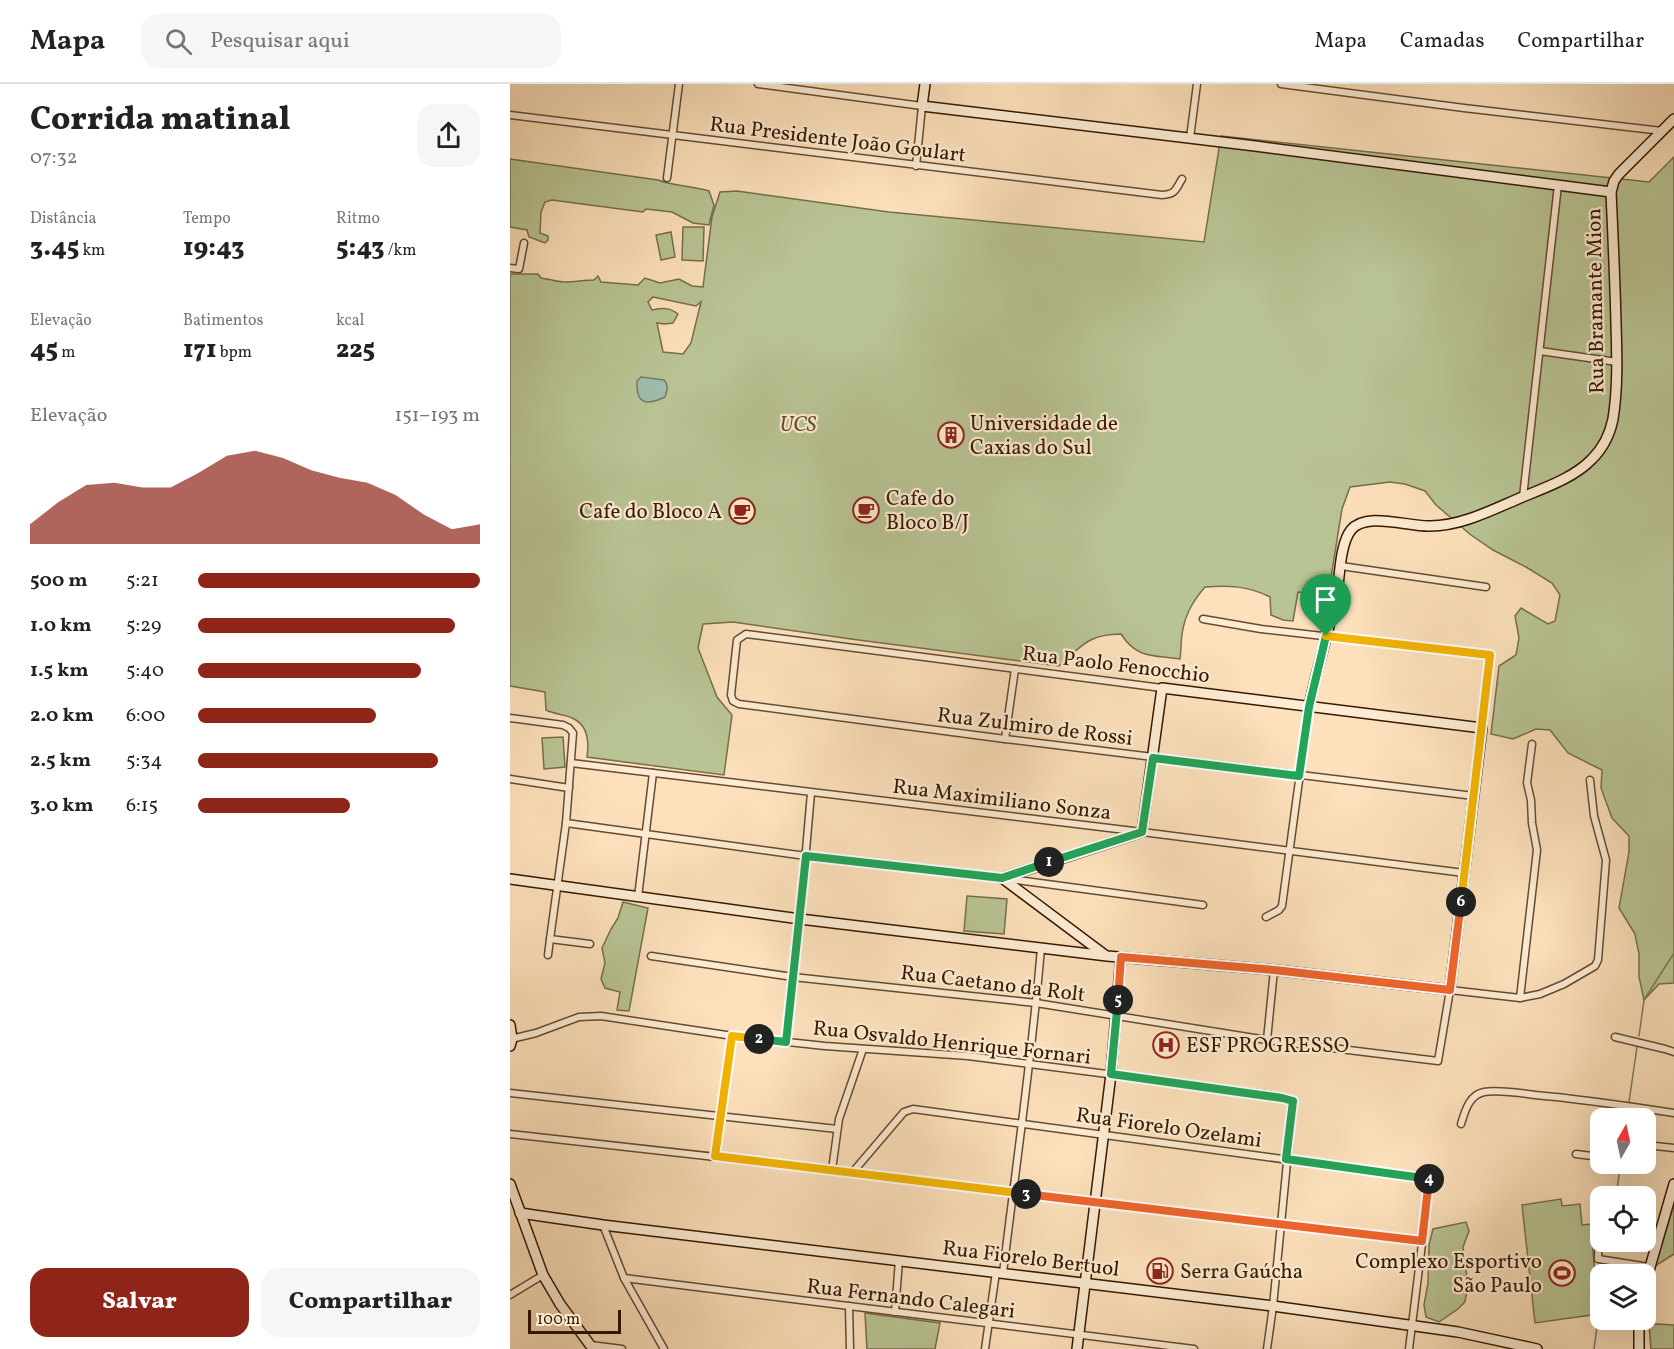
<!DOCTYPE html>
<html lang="pt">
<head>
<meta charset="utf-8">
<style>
	body { margin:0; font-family:Vollkorn,serif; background:#f6f6f6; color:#222; height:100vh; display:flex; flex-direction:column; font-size:22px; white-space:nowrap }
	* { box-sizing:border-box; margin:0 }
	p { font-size:20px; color:#767676 }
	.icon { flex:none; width:33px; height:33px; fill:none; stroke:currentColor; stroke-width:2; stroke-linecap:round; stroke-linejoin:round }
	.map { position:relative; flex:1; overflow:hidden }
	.drawer { display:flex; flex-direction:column; background:#fff; width:510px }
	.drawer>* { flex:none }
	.needle { width:39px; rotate:9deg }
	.tools { position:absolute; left:1080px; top:1024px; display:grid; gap:12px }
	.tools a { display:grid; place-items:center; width:66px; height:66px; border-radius:12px; background:#fff; box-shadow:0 6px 24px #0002; font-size:30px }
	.scale { position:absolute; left:18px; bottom:15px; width:93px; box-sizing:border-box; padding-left:6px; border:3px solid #351702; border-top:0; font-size:16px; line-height:21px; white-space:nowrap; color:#351702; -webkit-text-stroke:4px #fdecd3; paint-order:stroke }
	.pin { position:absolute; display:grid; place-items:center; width:51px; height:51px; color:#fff; margin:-62px -26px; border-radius:50% 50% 50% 0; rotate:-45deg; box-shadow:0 0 6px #0007 }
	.pin .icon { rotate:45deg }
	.km { position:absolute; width:30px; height:30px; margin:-15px; border-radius:50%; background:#222; color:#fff; font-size:16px; line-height:30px; text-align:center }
	.round { display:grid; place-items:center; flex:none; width:63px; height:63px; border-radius:18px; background:#f6f6f6 }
	.overview { display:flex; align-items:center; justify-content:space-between; height:102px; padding:0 30px }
	h1 { font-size:33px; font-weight:800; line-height:45px }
	.stats { display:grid; grid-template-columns:repeat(3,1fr); gap:9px; height:102px; padding:6px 30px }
	.stats div { display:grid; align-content:center }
	.stats b { font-size:26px; font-weight:800 }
	.stats small { font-size:16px; font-weight:400 }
	.stats p { font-size:16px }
	.chart { height:168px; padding:12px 30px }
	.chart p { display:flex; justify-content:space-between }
	.chart svg { width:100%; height:108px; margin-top:6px; fill:#8f2418; opacity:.7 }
	.cta { display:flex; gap:12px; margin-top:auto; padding:12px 30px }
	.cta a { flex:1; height:69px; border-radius:18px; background:#8f2418; color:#fff; font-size:24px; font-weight:800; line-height:69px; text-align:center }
	.cta a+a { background:#f6f6f6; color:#222 }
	ul { padding:0 30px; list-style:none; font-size:20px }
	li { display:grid; grid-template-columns:96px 72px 1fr; align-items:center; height:45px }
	li i { height:15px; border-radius:8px; background:#8f2418 }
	header { display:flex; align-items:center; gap:36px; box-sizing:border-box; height:84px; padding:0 30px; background:#fff; border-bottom:2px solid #e0e0e0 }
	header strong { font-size:28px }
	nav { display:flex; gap:33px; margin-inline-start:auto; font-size:21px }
	.search { width:420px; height:54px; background:#f6f6f6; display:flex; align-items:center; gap:15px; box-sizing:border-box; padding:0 21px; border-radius:18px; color:#767676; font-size:22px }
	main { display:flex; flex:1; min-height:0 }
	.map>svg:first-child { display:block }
	.green { fill:#b9c494; stroke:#776e4b; stroke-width:1.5; fill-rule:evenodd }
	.water { fill:#a0beac; stroke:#757b68; stroke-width:1.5 }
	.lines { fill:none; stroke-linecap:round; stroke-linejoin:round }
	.stream { stroke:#757b68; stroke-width:1.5 }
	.street-casing { stroke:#674a30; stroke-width:9 }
	.secondary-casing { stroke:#351702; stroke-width:12 }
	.street { stroke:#fdecd3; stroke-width:6 }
	.secondary { stroke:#fdecd3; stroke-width:9 }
	.split-1-casing { stroke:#fff; stroke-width:12 }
	.split-2-casing { stroke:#fff; stroke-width:12 }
	.split-3-casing { stroke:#fff; stroke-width:12 }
	.split-4-casing { stroke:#fff; stroke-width:12 }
	.split-5-casing { stroke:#fff; stroke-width:12 }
	.split-6-casing { stroke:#fff; stroke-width:12 }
	.split-7-casing { stroke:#fff; stroke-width:12 }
	.split-1 { stroke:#22a559; stroke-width:8 }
	.split-2 { stroke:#22a559; stroke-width:8 }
	.split-3 { stroke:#f5b400; stroke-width:8 }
	.split-4 { stroke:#f0652b; stroke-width:8 }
	.split-5 { stroke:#22a559; stroke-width:8 }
	.split-6 { stroke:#f0652b; stroke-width:8 }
	.split-7 { stroke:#f5b400; stroke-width:8 }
	.labels { text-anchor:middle; stroke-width:4.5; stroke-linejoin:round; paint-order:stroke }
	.street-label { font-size:21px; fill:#351702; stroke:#fdecd3 }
	.poi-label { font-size:21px; fill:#351702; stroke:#fdecd3; text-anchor:start }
	.park-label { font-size:21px; font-style:italic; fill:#5d4b2e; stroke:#fdecd3 }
</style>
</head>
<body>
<header>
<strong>Mapa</strong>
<div class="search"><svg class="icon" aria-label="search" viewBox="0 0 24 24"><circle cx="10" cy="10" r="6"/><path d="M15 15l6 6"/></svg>Pesquisar aqui</div>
<nav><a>Mapa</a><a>Camadas</a><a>Compartilhar</a></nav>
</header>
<main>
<section class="drawer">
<div class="overview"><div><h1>Corrida matinal</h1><p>07:32</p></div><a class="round"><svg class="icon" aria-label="share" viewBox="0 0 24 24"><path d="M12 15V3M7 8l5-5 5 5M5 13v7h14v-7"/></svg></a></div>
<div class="stats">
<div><p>Distância</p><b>3.45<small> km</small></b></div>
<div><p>Tempo</p><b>19:43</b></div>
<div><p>Ritmo</p><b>5:43<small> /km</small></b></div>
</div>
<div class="stats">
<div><p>Elevação</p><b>45<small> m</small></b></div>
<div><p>Batimentos</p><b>171<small> bpm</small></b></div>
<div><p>kcal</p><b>225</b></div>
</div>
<div class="chart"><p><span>Elevação</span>151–193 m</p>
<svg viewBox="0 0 160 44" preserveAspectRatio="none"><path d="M0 44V36L10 27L20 20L30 19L40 21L50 21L60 15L70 8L80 6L90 9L100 14L110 17L120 19L130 24L140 32L150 38L160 36V44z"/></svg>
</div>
<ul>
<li><b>500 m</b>5:21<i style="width:100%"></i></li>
<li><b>1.0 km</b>5:29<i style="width:91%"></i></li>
<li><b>1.5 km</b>5:40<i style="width:79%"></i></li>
<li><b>2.0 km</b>6:00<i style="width:63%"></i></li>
<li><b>2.5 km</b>5:34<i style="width:85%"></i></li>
<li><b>3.0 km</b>6:15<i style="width:54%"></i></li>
</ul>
<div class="cta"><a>Salvar</a><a>Compartilhar</a></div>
</section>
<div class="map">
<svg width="1164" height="1265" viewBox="0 0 1164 1265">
	<rect width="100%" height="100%" fill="#fce1bc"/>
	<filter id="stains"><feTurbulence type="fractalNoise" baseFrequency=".00333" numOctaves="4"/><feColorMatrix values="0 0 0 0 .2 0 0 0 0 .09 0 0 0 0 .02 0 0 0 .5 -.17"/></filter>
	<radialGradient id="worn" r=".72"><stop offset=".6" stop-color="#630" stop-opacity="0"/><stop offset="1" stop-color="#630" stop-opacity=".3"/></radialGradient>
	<g class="green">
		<path d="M711 52 1139 98 1164 73V899L1149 900 1134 916 1129 893V870L1125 850 1109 824 1119 768V752L1102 734 1091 704 1092 686 1058 669 1040 646 1026 645 1003 655 981 650 989 582 1006 571 1009 554 1005 532 1011 524 1038 540 1045 537 1050 511 1042 499 1016 483 983 466 961 451 926 421 915 407 895 400 880 398 840 403 832 425 818 512C810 513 797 509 788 508L783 537 773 536 761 531 760 513C739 502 718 501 695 503 682 518 675 531 672 550 671 558 671 566 670 575 643 571 627 575 611 550 579 550 571 562 549 582L341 555 223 538 193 540 188 564 207 613 222 631 214 691 77 673C79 659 78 642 64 635 56 630 46 631 36 626L35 608 0 602V190H28L31 194C39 195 47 198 55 198 65 198 74 196 84 196L88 192 91 198 128 201 135 194 150 199 169 195 182 202 193 203 202 133 210 108 227 107 379 128 694 158ZM143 213 186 222 191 218 181 259 173 270 153 268 147 239 154 240 163 239 168 230C159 223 153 224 142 226L138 218Z"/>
		<path d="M0 75 148 96C164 102 182 102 199 107L204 121 199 141 183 139 162 128 136 125 133 128 42 116 35 118 31 128 30 149 38 152V156L35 159 19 153 17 146 0 143Z"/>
		<polygon points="173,143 194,143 193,177 172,176"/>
		<polygon points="161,148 165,173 151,176 146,151"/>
		<polygon points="53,653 55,683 34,685 32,654"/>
		<polygon points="457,812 497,815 494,850 454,847"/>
		<polygon points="113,818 138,824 119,927 107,926 110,908 95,904 91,895 95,879 92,864 101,845 108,834"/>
		<polygon points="1051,1115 1052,1122 1070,1120 1072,1141 1081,1140 1088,1230 1025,1239 1012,1121"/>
		<polygon points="1164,1120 1164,1170 1145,1182"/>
		<polygon points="956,1138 959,1147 953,1163 958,1201 955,1218 948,1225 929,1238 916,1233 914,1221 918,1199 919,1161 923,1145"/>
		<polygon points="355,1229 430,1239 425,1265 357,1265"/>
		<polygon points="1147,1240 1164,1241 1164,1265 1141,1265 1139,1241"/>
	</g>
	<path class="water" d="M131 293 154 296C159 301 157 307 155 313 136 322 126 320 127 297Z"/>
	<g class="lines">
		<g class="stream">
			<polyline points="1129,952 1134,916 1164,869"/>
			<polyline points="1119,1018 1127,963"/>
			<polyline points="1117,1035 1118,1029"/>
			<polyline points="1106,1113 1110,1083"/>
			<polyline points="1084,1265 1090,1221"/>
		</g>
		<g class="street-casing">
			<g id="street">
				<polyline points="248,0 412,22 406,82"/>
				<polyline points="771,0 954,24 1152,47"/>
				<path d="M0 31 652 111C666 110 665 106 672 95"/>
				<polyline points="680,54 687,0"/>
				<polyline points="157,94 169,0"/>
				<polyline points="0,184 9,185 14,159"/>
				<polyline points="1030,267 1107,278"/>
				<polyline points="1013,413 1048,101"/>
				<polyline points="831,482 976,503"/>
				<polyline points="693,535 751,545 980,571 972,644"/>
				<polyline points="652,604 236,550 227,556 221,611 223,617 229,620 495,655 964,712"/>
				<polyline points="0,634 53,641 59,644 63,649 56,739 40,855 80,860"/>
				<polyline points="495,655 505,585"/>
				<polyline points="61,679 632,748 954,789"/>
				<polyline points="0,695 59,704"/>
				<polyline points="56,739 296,772 492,794 693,821"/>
				<polyline points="128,813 143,689"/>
				<polyline points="756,833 769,826 772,822 799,623"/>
				<polyline points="38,871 40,855"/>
				<polyline points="141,872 283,893 526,919 757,956 928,977 940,906 1010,914 1030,910 1054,900 1085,882 1088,876 1096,776 1084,732 1080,696"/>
				<polyline points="1010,914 1027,766 1022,739 1021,716 1017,699 1022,660"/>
				<polyline points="1105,953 1155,965 1164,968"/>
				<polyline points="1,955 26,949 69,933 91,932 223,952 315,962 458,972 760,1011 783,1017 763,1222 757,1265"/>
				<polyline points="757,956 764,886"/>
				<polyline points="275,958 290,835 301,709"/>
				<polyline points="0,1009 327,1045"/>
				<path d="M951 1040C955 1027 959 1011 974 1008 986 1006 1013 1009 1025 1011 1072 1015 1118 1022 1164 1029"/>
				<polyline points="0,1050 322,1086 585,1119 912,1157"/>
				<polyline points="1136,1061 1164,1064"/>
				<polyline points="1066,1070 1090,1073"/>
				<polyline points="205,1072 223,952"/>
				<polyline points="322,1086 329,1035 353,965"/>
				<polyline points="342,1089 394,1028 403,1025 920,1095 899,1265"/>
				<polyline points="93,1141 114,1194 154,1265"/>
				<polyline points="1089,1141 1088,1175 1139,1183"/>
				<path d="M493 1189C506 1081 522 973 531 864"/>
				<polyline points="114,1194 684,1265"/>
				<polyline points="0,1211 33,1191"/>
				<polyline points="339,1222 340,1265"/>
				<polyline points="385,1228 389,1176"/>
				<polyline points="81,1261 112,1265"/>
				<polyline points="475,1265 486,1188"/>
			</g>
		</g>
		<g class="secondary-casing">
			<g id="secondary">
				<polyline points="415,0 412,22 745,62 1101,108"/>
				<path d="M799 623C807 584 819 547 827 508 830 491 830 460 841 446 856 427 898 443 920 442 951 442 982 426 1010 414 1034 404 1064 394 1082 375 1092 365 1100 350 1103 335 1108 304 1107 272 1106 240 1105 196 1103 152 1101 108L1104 97 1109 90 1164 35"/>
				<polyline points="492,794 595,871"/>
				<polyline points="0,795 290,835 597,872 764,886 940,906 972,644 652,604 632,748 492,794"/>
				<polyline points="0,941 2,955 0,962"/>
				<polyline points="0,1100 33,1191 50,1220 83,1265"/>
				<polyline points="10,1129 93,1141 763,1222 948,1248 1027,1265"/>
				<polyline points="1136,1197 1164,1100"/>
				<polyline points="1129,1236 1129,1265"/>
				<polyline points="567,1265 601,990 611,873"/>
			</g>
		</g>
		<use href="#street" class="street"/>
		<use href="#secondary" class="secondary"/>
	</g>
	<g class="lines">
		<g class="split-1-casing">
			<polyline id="split-1" points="539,778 632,748 643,674 789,692 799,623 816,552"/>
		</g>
		<g class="split-2-casing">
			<polyline id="split-2" points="249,955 276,958 296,772 492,794 539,778"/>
		</g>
		<g class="split-3-casing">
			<polyline id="split-3" points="249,955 222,952 205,1072 516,1110"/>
		</g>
		<g class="split-4-casing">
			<polyline id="split-4" points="516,1110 912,1157 919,1095"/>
		</g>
		<g class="split-5-casing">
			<polyline id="split-5" points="608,916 601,990 772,1014 783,1017 776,1075 919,1095"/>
		</g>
		<g class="split-6-casing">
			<polyline id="split-6" points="608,916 611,873 764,886 940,906 951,818"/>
		</g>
		<g class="split-7-casing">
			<polyline id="split-7" points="816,552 980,571 951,818"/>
		</g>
		<use href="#split-1" class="split-1"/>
		<use href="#split-2" class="split-2"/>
		<use href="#split-3" class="split-3"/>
		<use href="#split-4" class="split-4"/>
		<use href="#split-5" class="split-5"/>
		<use href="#split-6" class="split-6"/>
		<use href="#split-7" class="split-7"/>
	</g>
	<defs>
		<g id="building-ring" transform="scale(1.35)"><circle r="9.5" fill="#fdecd3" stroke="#8f2418" stroke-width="1.5"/><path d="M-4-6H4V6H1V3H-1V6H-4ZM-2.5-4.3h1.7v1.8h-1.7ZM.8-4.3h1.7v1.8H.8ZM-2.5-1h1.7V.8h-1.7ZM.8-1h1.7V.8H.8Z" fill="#8f2418"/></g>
		<g id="cafe-ring" transform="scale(1.35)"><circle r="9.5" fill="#fdecd3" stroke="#8f2418" stroke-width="1.5"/><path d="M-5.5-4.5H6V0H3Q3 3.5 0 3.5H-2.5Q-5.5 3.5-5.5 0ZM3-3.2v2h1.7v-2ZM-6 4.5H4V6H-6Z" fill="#8f2418"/></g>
		<g id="hospital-ring" transform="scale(1.35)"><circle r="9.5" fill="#fdecd3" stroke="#8f2418" stroke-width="1.5"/><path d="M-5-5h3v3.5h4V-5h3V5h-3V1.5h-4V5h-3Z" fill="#8f2418"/></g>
		<g id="fuel-ring" transform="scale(1.35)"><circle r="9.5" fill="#fdecd3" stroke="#8f2418" stroke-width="1.5"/><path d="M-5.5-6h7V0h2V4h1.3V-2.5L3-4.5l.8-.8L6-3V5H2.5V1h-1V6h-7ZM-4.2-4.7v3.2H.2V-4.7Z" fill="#8f2418"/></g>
		<g id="stadium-ring" transform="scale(1.35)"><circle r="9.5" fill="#fdecd3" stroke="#8f2418" stroke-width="1.5"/><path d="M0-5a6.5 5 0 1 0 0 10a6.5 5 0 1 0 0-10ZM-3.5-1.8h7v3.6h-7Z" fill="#8f2418"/></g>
	</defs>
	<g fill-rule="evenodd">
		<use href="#building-ring" x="441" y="351"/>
		<use href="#cafe-ring" x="356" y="426"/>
		<use href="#cafe-ring" x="232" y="427"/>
		<use href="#hospital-ring" x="656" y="961"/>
		<use href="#fuel-ring" x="650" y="1187"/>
		<use href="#stadium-ring" x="1052" y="1189"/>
	</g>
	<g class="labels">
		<g class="street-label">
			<text transform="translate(328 55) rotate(7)" y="7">Rua Presidente João Goulart</text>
			<text transform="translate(1085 217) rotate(-91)" y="7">Rua Bramante Mion</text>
			<text transform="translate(606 580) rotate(7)" y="7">Rua Paolo Fenocchio</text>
			<text transform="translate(525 642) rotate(7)" y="7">Rua Zulmiro de Rossi</text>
			<text transform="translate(492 715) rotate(7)" y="7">Rua Maximiliano Sonza</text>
			<text transform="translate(483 899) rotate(7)" y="7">Rua Caetano da Rolt</text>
			<text transform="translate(442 958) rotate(6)" y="7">Rua Osvaldo Henrique Fornari</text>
			<text transform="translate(659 1043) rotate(8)" y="7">Rua Fiorelo Ozelami</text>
			<text transform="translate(521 1174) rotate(7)" y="7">Rua Fiorelo Bertuol</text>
			<text transform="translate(401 1214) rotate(7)" y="7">Rua Fernando Calegari</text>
		</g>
		<g class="poi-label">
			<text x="460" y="346">Universidade de<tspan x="460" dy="24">Caxias do Sul</tspan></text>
			<text x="376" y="421">Cafe do<tspan x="376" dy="24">Bloco B/J</tspan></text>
			<text x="212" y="434" text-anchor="end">Cafe do Bloco A</text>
			<text x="676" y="968">ESF PROGRESSO</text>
			<text x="1032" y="1184" text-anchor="end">Complexo Esportivo<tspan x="1032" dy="24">São Paulo</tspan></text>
			<text x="670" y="1194">Serra Gaúcha</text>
		</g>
		<g class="park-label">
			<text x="288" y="347">UCS</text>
		</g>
	</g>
	<rect width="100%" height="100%" filter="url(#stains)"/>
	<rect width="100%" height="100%" fill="url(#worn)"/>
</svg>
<div class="tools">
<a><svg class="needle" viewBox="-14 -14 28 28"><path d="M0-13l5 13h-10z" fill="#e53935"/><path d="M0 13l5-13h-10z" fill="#767676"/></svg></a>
<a><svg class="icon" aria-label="locate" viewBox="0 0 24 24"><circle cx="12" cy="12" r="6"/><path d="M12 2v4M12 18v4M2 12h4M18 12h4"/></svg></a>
<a><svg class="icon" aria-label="layers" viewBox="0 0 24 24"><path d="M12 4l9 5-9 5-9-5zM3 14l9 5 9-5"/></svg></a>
</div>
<div class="scale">100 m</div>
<div class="pin" style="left:816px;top:552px;background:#1e9e55"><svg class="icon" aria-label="arrive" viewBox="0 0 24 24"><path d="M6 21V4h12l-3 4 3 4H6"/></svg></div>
<b class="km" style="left:539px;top:778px">1</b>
<b class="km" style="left:249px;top:955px">2</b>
<b class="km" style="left:516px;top:1110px">3</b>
<b class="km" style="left:919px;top:1095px">4</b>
<b class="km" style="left:608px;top:916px">5</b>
<b class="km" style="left:951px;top:818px">6</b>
</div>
</main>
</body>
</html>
